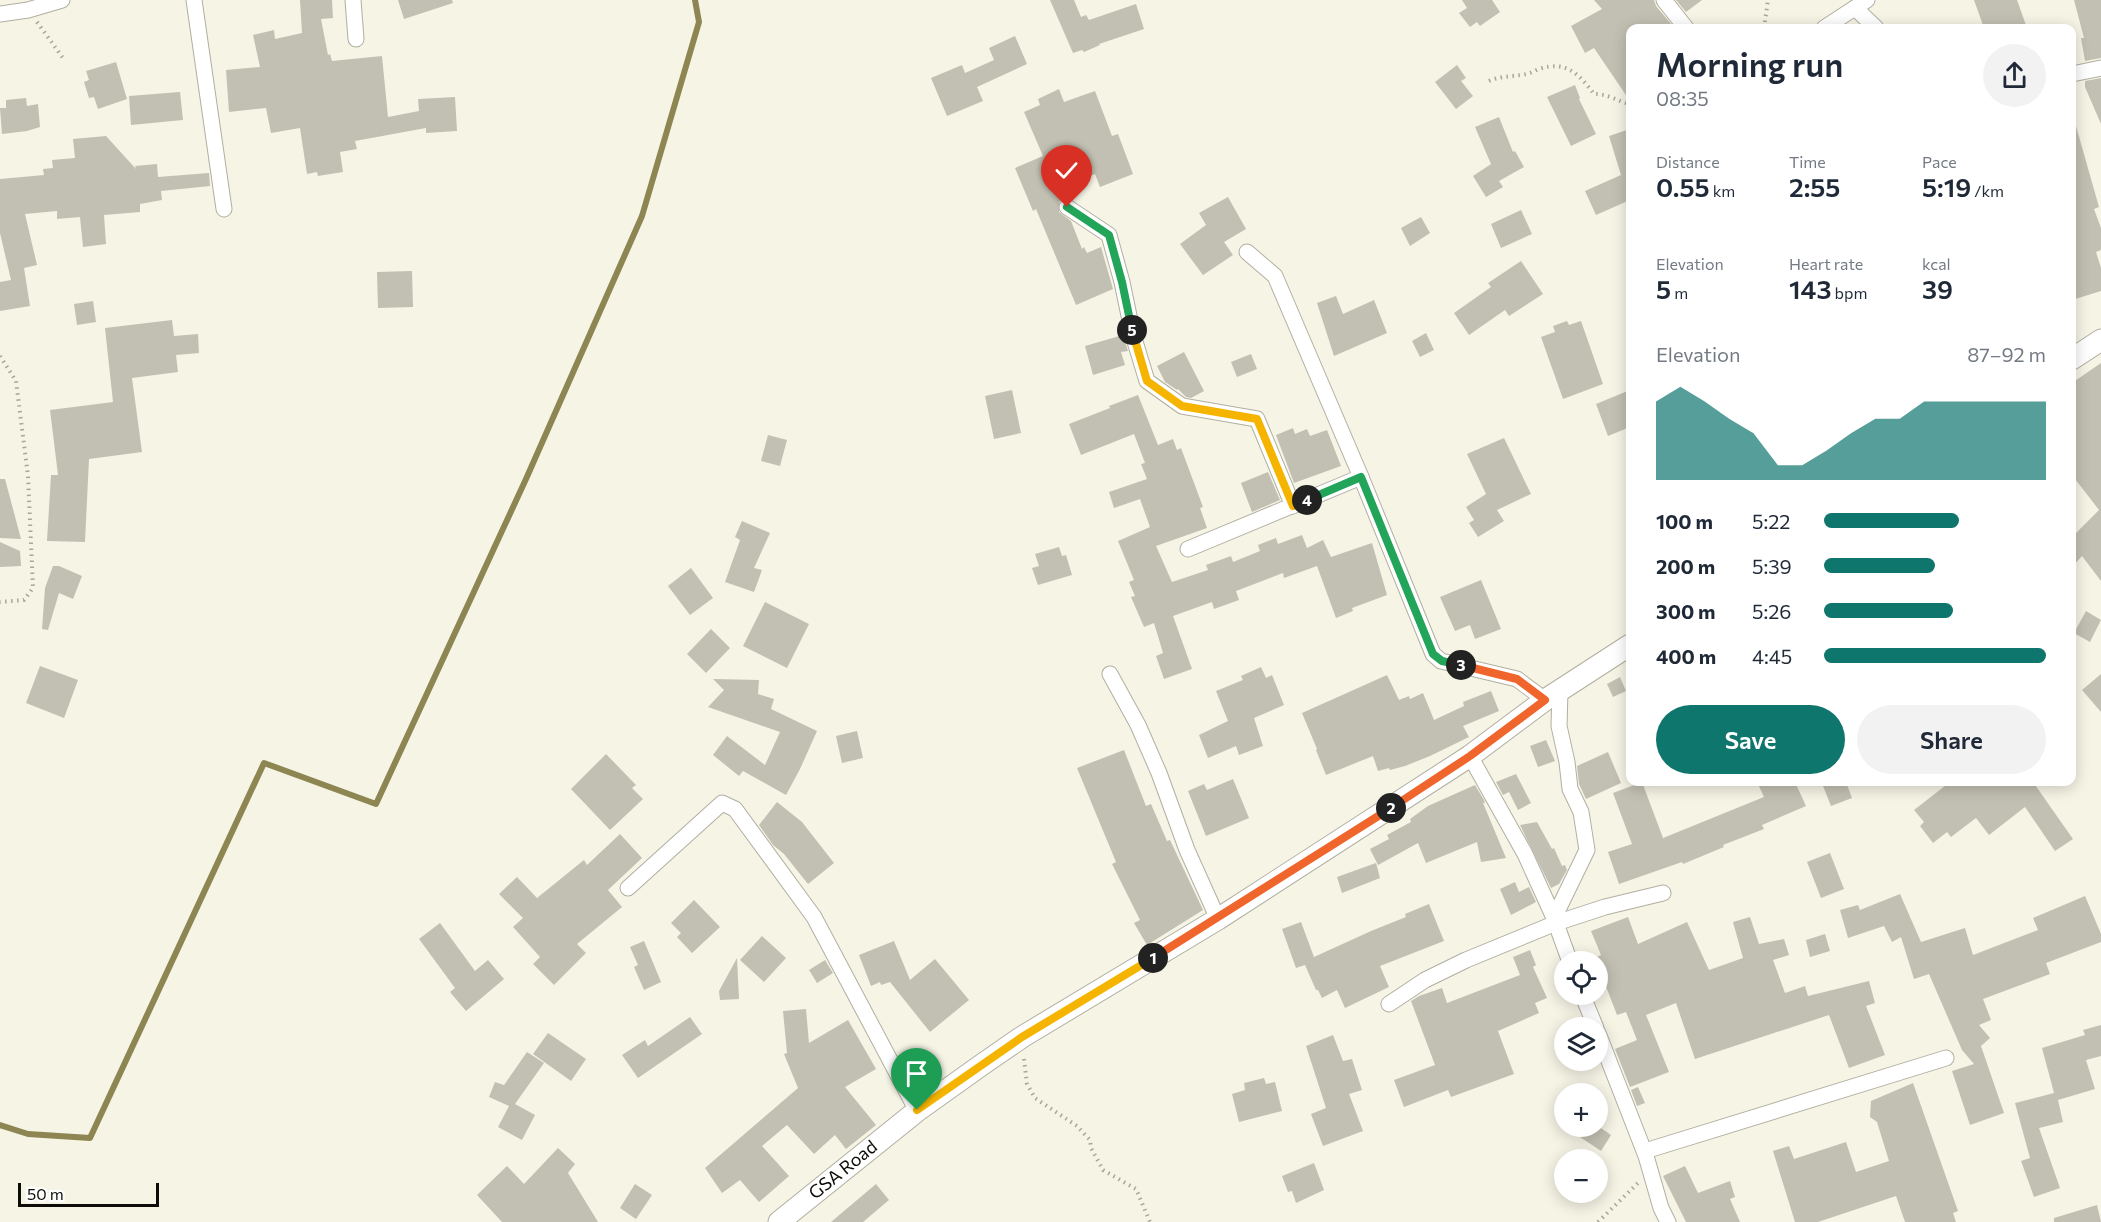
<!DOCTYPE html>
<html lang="en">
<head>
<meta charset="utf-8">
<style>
	body { margin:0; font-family:Commissioner,sans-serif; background:#f2f2f3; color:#1f2937; height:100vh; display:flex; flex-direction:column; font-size:22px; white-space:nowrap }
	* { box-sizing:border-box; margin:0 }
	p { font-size:20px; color:#747a83 }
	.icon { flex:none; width:33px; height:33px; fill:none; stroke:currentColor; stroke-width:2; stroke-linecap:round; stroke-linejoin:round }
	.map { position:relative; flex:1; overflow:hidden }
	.side { position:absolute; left:1626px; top:24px; width:450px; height:762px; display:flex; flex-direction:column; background:#fff; border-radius:12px; box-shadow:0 3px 15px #0003 }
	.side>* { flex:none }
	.controls { position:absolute; left:1554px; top:951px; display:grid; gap:12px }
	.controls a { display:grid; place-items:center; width:54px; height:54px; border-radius:50%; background:#fff; box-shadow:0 3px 15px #0003; font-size:30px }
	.scale { position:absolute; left:18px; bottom:15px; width:141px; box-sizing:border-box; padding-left:6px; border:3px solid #0d0c08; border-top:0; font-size:16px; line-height:21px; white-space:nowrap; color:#0d0c08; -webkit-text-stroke:4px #fff; paint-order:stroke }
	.pin { position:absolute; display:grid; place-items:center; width:51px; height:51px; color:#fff; margin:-62px -26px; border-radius:50% 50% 50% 0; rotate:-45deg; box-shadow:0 0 6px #0007 }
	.pin .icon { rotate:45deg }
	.km { position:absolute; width:30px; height:30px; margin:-15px; border-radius:50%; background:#222; color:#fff; font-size:16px; line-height:30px; text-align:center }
	.round { display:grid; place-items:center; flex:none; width:63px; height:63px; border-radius:32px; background:#f2f2f3 }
	.headline { display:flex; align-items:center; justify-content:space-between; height:102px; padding:0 30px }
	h1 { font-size:33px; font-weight:600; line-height:45px }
	.stats { display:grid; grid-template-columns:repeat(3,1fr); gap:9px; height:102px; padding:6px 30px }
	.stats div { display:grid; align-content:center }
	.stats b { font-size:26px; font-weight:600 }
	.stats small { font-size:16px; font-weight:400 }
	.stats p { font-size:16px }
	.chart { height:168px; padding:12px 30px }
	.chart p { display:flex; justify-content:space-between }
	.chart svg { width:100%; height:108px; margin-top:6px; fill:#0f766e; opacity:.7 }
	.cta { display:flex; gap:12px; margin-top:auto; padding:12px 30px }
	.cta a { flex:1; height:69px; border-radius:36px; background:#0f766e; color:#fff; font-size:24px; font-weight:600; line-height:69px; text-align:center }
	.cta a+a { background:#f2f2f3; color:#1f2937 }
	ul { padding:0 30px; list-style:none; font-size:20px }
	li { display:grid; grid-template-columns:96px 72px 1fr; align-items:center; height:45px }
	li i { height:15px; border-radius:8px; background:#0f766e }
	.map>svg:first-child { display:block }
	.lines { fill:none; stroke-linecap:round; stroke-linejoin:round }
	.stream { stroke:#8d8552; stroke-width:6 }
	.building { fill:#c2c0b2 }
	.street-casing { stroke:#b1afa1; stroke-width:17 }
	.secondary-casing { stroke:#b1afa1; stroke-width:23 }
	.path { stroke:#a7a69a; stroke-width:4; stroke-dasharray:1.5 4.5; stroke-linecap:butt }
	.street { stroke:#fff; stroke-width:15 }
	.secondary { stroke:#fff; stroke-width:21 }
	.split-1-casing { stroke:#fff; stroke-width:12 }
	.split-2-casing { stroke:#fff; stroke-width:12 }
	.split-3-casing { stroke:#fff; stroke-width:12 }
	.split-4-casing { stroke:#fff; stroke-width:12 }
	.split-5-casing { stroke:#fff; stroke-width:12 }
	.split-6-casing { stroke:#fff; stroke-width:12 }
	.split-1 { stroke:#f5b400; stroke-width:8 }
	.split-2 { stroke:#f0652b; stroke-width:8 }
	.split-3 { stroke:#f0652b; stroke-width:8 }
	.split-4 { stroke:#22a559; stroke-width:8 }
	.split-5 { stroke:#f5b400; stroke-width:8 }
	.split-6 { stroke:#22a559; stroke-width:8 }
	.labels { text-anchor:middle; stroke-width:4.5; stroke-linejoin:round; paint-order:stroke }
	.street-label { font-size:18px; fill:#0d0c08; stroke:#fff }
</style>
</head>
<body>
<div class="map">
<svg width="2101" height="1222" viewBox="0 0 2101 1222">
	<rect width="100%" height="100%" fill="#f6f4e5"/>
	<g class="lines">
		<polyline class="stream" points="0,1125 28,1134 90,1138 264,763 376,804 526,479 642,216 699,22 695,0"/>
	</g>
	<g class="building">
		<polygon points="300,0 332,0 333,18 321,19 328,55 330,54 332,61 382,56 388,117 419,111 418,99 455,97 457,131 426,133 426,128 355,141 357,149 340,152 343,172 318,176 317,172 307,174 300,128 271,133 266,108 229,112 226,70 260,67 253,35 274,30 275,39 302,33"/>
		<polygon points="398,0 452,0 453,3 404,19"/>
		<polygon points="1050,0 1074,0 1081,17 1086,15 1089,20 1136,4 1144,29 1099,44 1100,45 1084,52 1082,50 1073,53"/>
		<polygon points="1462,0 1492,0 1500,12 1480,26 1477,22 1470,27 1459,13 1467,8"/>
		<polygon points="1594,0 1654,0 1656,6 1671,24 1666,28 1630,28 1630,101 1594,48 1585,53 1571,26 1602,9"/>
		<polygon points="1676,0 1702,0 1686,12"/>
		<polygon points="1974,0 2017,0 2027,28 1984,28"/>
		<polygon points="2074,0 2101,0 2101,58 2085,61 2081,38 2084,38"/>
		<polygon points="1015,36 1027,64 977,87 983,101 947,116 931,78 962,65 965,73 994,60 989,48"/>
		<polygon points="116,62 127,99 98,109 94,97 89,98 84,82 89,80 86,71"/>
		<polygon points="1457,65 1466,78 1461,81 1473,96 1456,109 1435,82"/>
		<polygon points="2101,78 2101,124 2085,87 2085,81"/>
		<polygon points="1575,85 1580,98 1579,99 1596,134 1571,146 1547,97"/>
		<polygon points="1059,89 1064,102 1095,91 1112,136 1118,134 1133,174 1100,187 1095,174 1061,188 1065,197 1059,202 1059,212 1071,221 1082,249 1084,247 1087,253 1101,247 1113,289 1076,305 1036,209 1033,211 1015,168 1043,156 1024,112 1040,105 1038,99"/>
		<polygon points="180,92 183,120 131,125 129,96"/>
		<polygon points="26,98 27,106 38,104 40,127 27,131 2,134 0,108 6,108 6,100"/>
		<polygon points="1499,117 1513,152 1515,151 1524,167 1499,181 1503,187 1486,197 1473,176 1491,164 1475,127"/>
		<polygon points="2076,126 2099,207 2094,209 2101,228 2101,250 2096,252 2101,268 2101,291 2072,300 2072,127"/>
		<polygon points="1630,129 1630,200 1596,215 1585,191 1621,175 1609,136"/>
		<polygon points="106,136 136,169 135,166 157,164 158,177 209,173 210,186 161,191 162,200 140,204 140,212 104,215 106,244 83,247 80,217 57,219 57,211 25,214 37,265 24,268 30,306 0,311 0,282 11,280 0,233 0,179 44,175 43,169 53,168 52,160 75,158 73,139"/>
		<polygon points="1228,197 1246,229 1224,242 1233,255 1203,275 1180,244 1206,225 1199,213"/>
		<polygon points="1521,210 1532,234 1501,248 1491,224"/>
		<polygon points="1421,217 1430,233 1410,246 1401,228"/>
		<polygon points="1521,261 1543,294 1509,316 1505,310 1469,335 1454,313 1491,287 1488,283"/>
		<polygon points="412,271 413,307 378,308 377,272"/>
		<polygon points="1336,296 1343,314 1374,300 1387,333 1334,356 1317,303"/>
		<polygon points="93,301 96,322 77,325 74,304"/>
		<polygon points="172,320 174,336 198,334 199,353 176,355 178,372 132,378 142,452 89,459 85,542 47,541 51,475 58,475 50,410 113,402 105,328"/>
		<polygon points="1567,321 1569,325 1581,321 1603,384 1563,399 1541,337 1555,332 1553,326"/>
		<polygon points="1426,333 1434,350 1420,357 1412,341"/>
		<polygon points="1123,335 1128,351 1121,352 1125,365 1093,375 1085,346"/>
		<polygon points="1184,352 1204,391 1191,398 1186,397 1178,389 1177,390 1165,382 1157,366"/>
		<polygon points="1251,354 1257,369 1237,377 1231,362"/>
		<polygon points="2101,363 2101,581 2082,556 2072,567 2072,537 2099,510 2072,475 2072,383"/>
		<polygon points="1012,390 1021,433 994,439 985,396"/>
		<polygon points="1630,390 1630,427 1608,436 1596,404"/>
		<polygon points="1138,395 1158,445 1173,439 1177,450 1181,448 1203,507 1200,508 1207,528 1156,546 1172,582 1208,570 1206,565 1231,556 1233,562 1260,551 1258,545 1276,538 1278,544 1302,535 1307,548 1323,540 1331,557 1372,543 1387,595 1352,608 1353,611 1336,618 1317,566 1284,578 1283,573 1236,591 1239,600 1214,609 1212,602 1173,616 1192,669 1164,679 1156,656 1163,653 1154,623 1144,627 1131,597 1135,596 1129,582 1134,580 1118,541 1150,527 1140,499 1114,508 1109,492 1147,479 1141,464 1145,463 1134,434 1081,455 1069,424 1110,408 1109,406"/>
		<polygon points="1293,428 1295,434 1307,429 1310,436 1327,430 1341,466 1294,483 1276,435"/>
		<polygon points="768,435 787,440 780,466 761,461"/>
		<polygon points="1504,438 1531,494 1497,510 1504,521 1478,537 1469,523 1474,520 1466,507 1486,494 1467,454"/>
		<polygon points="1268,472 1280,500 1252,512 1241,483"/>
		<polygon points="0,479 5,479 21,539 0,538"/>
		<polygon points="742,521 770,533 754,568 762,570 754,592 725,582 740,540 735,537"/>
		<polygon points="0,542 20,551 21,566 0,567"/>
		<polygon points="1059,547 1062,556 1066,555 1072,575 1038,585 1032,568 1039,566 1035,554"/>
		<polygon points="53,566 59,566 82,576 73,599 59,593 48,630 42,629 45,588"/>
		<polygon points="691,568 713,598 690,615 668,586"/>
		<polygon points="1481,580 1501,629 1475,639 1470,625 1455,631 1440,597"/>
		<polygon points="765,602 809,624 787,668 743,646"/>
		<polygon points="2086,611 2101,620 2090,642 2074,633"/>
		<polygon points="711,629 730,648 706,673 687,654"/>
		<polygon points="40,666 78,680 64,718 26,703"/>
		<polygon points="1261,667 1266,678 1272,675 1284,705 1254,718 1263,746 1239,755 1236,746 1208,758 1199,735 1228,721 1216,691 1243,680 1241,676"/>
		<polygon points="2101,674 2101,712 2082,690"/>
		<polygon points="1387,675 1399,700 1409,696 1410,699 1423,693 1434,720 1464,706 1463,702 1491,691 1499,711 1463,726 1469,737 1430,756 1405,766 1390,770 1389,768 1378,771 1373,756 1326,775 1316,750 1317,749 1302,713"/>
		<polygon points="1620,677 1626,691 1613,697 1607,684"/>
		<polygon points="713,679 759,680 758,694 774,699 771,709 817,731 800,769 786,795 743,771 739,776 713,755 727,736 765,765 780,732 708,707 724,690"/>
		<polygon points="857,731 863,758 842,763 836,736"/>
		<polygon points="1546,740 1555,761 1538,767 1530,746"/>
		<polygon points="1124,750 1146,806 1151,804 1167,841 1170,840 1203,910 1147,945 1134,923 1140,920 1112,864 1116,862 1077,768"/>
		<polygon points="1608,752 1621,783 1586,799 1579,784 1577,766"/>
		<polygon points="606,754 636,785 632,788 643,799 610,830 571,789"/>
		<polygon points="1516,774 1531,803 1518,810 1509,792 1503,795 1496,782"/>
		<polygon points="1233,779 1249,818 1206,836 1188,791 1204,784 1207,790"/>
		<polygon points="1642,782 1663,838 1764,797 1757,782 1795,782 1806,806 1762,825 1764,829 1723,845 1724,847 1683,864 1682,862 1619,884 1608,852 1632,844 1613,793"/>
		<polygon points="1835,782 1846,782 1852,798 1831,806 1823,786"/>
		<polygon points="1950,782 2033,782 2073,839 2055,851 2025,807 1989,835 1976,818 1951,837 1947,832 1933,843 1920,826 1924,822 1914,810"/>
		<polygon points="1475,785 1484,800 1485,803 1483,803 1506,858 1481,862 1477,842 1426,863 1418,843 1378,865 1370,849 1389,839 1387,835 1411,822 1410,819 1428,806"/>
		<polygon points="777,802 802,822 834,863 808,884 784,854 773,845 759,825"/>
		<polygon points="1537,822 1552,849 1554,848 1562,866 1565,865 1567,870 1559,884 1551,888 1520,825"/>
		<polygon points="620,834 642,858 608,890 622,907 577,944 586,953 554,985 533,964 540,957 513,927 523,918 499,894 517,877 537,898 584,860 587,865"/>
		<polygon points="1830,853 1844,889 1821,898 1807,862"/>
		<polygon points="1376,863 1380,878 1342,893 1337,877"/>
		<polygon points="1515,882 1519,892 1529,887 1536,902 1511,915 1500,889"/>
		<polygon points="1900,894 1921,942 1965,928 1973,955 2038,930 2033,918 2085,896 2101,934 2101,942 2046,963 2050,974 1983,999 1991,1020 1979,1025 1990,1038 1981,1046 2004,1113 1970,1125 1952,1071 1974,1064 1962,1050 1929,974 1914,979 1901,937 1892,942 1884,926 1848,938 1840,910 1858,905 1860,910"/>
		<polygon points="694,900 720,927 692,953 677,937 681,933 671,923"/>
		<polygon points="1429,904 1444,941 1380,966 1389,987 1345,1008 1337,990 1322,998 1318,990 1316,990 1305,965 1296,968 1282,929 1301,922 1314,957 1371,931 1406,917 1405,914"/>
		<polygon points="1628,917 1638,944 1687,922 1709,970 1743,958 1733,922 1750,917 1759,944 1784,939 1789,955 1773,960 1785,993 1805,986 1808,996 1869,981 1875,1003 1866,1006 1885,1055 1849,1068 1829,1015 1695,1059 1676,1003 1646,1015 1669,1072 1630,1087 1615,1049 1637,1040 1626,1012 1617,1015 1595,958 1601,955 1591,931"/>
		<polygon points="440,923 475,971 488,960 504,979 466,1011 450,992 455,988 419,939"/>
		<polygon points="1825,934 1830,951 1810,957 1806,940"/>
		<polygon points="762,936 786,958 764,982 740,960"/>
		<polygon points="644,941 661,982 644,990 634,967 638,965 630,947"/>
		<polygon points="894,941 910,980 935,959 969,1000 930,1032 890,982 881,985 880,982 871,986 859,955"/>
		<polygon points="1530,950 1536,965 1533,967 1547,998 1535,1003 1539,1013 1498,1031 1514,1074 1451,1097 1448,1090 1404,1107 1394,1080 1435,1065 1411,1001 1419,996 1442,988 1447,1003 1520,975 1513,957"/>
		<polygon points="737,958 739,999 720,1000 719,991"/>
		<polygon points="825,960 833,973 817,983 809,970"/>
		<polygon points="806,1009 809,1043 848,1020 876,1069 845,1087 876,1125 846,1149 835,1135 814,1154 787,1125 762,1146 789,1176 759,1202 740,1180 722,1193 705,1168 798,1088 784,1054 787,1053 783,1011"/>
		<polygon points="690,1017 702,1034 638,1078 622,1055 645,1040 648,1046"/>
		<polygon points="2101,1025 2101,1056 2086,1060 2095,1089 2058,1100 2063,1122 2039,1128 2060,1188 2034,1197 2021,1161 2030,1158 2015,1103 2054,1093 2042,1048 2085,1035 2083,1030"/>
		<polygon points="548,1033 586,1059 571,1081 533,1054"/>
		<polygon points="1333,1035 1343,1061 1352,1059 1362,1090 1349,1094 1363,1131 1323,1146 1311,1114 1326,1108 1306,1046"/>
		<polygon points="527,1052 544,1063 515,1104 535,1115 522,1140 498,1127 509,1106 489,1097 495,1082 504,1085"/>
		<polygon points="1264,1078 1266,1084 1275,1082 1282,1111 1239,1122 1232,1094 1245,1090 1244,1083"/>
		<polygon points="1913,1083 1958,1211 1953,1213 1956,1222 1905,1222 1896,1196 1818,1222 1795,1222 1773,1151 1789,1146 1794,1159 1846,1142 1856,1172 1889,1161 1877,1122 1870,1117 1871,1101"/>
		<polygon points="1638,1087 1645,1103 1637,1106 1631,1090"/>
		<polygon points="1587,1126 1598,1126 1611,1135 1601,1151 1580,1137"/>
		<polygon points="558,1148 575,1164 568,1173 598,1222 502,1222 477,1195 507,1166 524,1184"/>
		<polygon points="1314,1163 1324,1190 1296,1203 1292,1191 1288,1192 1282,1176"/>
		<polygon points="1685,1166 1698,1193 1730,1181 1735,1197 1730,1199 1740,1222 1686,1222 1663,1176"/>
		<polygon points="635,1184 652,1195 636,1219 620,1208"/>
		<polygon points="876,1184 889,1200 863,1222 831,1222"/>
		<polygon points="2097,1205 2101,1222 2054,1222 2054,1218"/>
	</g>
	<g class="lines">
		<g class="street-casing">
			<g id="street">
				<polyline points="194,0 224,209"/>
				<polyline points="353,0 356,39"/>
				<polyline points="1664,0 1686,28"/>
				<polyline points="1855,8 1876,28"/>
				<polyline points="0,14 28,10 62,0"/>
				<polyline points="1824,28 1867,0"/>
				<polyline points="2072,74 2101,68"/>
				<polyline points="1067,207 1109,235 1122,282 1133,335 1147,381 1182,406 1257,419 1293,506"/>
				<polyline points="1247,252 1275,276 1361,477 1433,654 1441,661 1517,679 1545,700"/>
				<polyline points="1188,549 1361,477"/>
				<polyline points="1110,674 1138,725 1159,773 1187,850 1218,919"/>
				<polyline points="1470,756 1525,854 1554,918 1570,962"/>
				<polyline points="628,888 722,803 735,809 814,917 917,1111"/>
				<polyline points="1554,918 1587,850 1581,812 1570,789 1567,762 1559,726 1560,691"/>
				<polyline points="1582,994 1596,1028"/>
				<polyline points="1389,1004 1425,980 1466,960 1556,923 1605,907 1663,893"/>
				<polyline points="1598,1033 1646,1156 1661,1208 1668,1222"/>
				<polyline points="1645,1151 1946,1058"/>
			</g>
		</g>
		<g class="secondary-casing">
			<g id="secondary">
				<polyline points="2072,359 2101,340"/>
				<polyline points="779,1222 917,1111 980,1066 1022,1037 1218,919 1470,756 1545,700 1630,645"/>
			</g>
		</g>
		<g class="path">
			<polyline points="37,22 63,58"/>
			<polyline points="1764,28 1768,0"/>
			<path d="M1489 81C1503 75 1517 77 1530 73 1533 72 1536 70 1539 69 1566 60 1579 74 1594 94 1605 93 1618 101 1629 104L1630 103"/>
			<polyline points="0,356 16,381 28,476 33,588 24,600 0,602"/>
			<polyline points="1024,1059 1027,1084 1035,1098 1077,1126 1090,1140 1091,1148 1103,1170 1136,1189 1150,1222"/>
			<polyline points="1598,1222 1638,1183"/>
		</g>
		<use href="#street" class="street"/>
		<use href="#secondary" class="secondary"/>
	</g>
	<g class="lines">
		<g class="split-1-casing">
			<polyline id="split-1" points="917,1110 1022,1037 1153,958"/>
		</g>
		<g class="split-2-casing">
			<polyline id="split-2" points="1153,958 1391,808"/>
		</g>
		<g class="split-3-casing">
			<polyline id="split-3" points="1391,808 1470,756 1545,700 1517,679 1461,665"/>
		</g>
		<g class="split-4-casing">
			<polyline id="split-4" points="1307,500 1361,477 1433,654 1442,661 1461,665"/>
		</g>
		<g class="split-5-casing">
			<polyline id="split-5" points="1132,330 1147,381 1182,406 1257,419 1293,506 1307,500"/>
		</g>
		<g class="split-6-casing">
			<polyline id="split-6" points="1067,207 1109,235 1122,282 1132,330"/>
		</g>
		<use href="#split-1" class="split-1"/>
		<use href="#split-2" class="split-2"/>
		<use href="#split-3" class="split-3"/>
		<use href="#split-4" class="split-4"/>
		<use href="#split-5" class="split-5"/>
		<use href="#split-6" class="split-6"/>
	</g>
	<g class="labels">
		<g class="street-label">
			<text transform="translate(843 1170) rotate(-39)" y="6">GSA Road</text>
		</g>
	</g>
</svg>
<div class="controls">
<a><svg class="icon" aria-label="locate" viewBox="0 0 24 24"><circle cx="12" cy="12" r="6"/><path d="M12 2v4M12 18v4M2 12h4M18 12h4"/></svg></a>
<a><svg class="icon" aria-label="layers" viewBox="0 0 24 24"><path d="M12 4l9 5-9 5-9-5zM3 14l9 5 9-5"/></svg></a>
<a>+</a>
<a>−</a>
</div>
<div class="scale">50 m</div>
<div class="pin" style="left:917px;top:1110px;background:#1e9e55"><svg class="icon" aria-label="arrive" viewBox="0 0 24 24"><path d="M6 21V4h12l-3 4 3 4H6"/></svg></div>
<div class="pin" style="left:1067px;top:207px;background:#d93025"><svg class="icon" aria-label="check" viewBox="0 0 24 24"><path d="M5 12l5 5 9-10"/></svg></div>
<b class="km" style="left:1153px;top:958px">1</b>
<b class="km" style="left:1391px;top:808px">2</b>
<b class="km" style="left:1461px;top:665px">3</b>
<b class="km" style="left:1307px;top:500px">4</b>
<b class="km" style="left:1132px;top:330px">5</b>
<section class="side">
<div class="headline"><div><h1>Morning run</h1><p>08:35</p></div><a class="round"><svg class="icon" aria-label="share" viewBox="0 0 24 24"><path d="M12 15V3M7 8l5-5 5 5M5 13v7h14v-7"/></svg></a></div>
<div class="stats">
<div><p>Distance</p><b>0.55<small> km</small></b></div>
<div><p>Time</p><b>2:55</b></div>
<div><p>Pace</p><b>5:19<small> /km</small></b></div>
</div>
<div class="stats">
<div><p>Elevation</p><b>5<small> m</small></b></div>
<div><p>Heart rate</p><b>143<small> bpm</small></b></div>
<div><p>kcal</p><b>39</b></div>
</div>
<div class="chart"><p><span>Elevation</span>87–92 m</p>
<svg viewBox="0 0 160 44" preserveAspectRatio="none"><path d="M0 44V12L10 6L20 12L30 19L40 25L50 38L60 38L70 32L80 25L90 19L100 19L110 12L120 12L130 12L140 12L150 12L160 12V44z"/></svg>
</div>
<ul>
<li><b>100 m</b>5:22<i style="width:61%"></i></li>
<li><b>200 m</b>5:39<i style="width:50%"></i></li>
<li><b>300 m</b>5:26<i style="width:58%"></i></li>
<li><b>400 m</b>4:45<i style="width:100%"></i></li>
</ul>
<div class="cta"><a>Save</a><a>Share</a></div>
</section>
</div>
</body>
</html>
